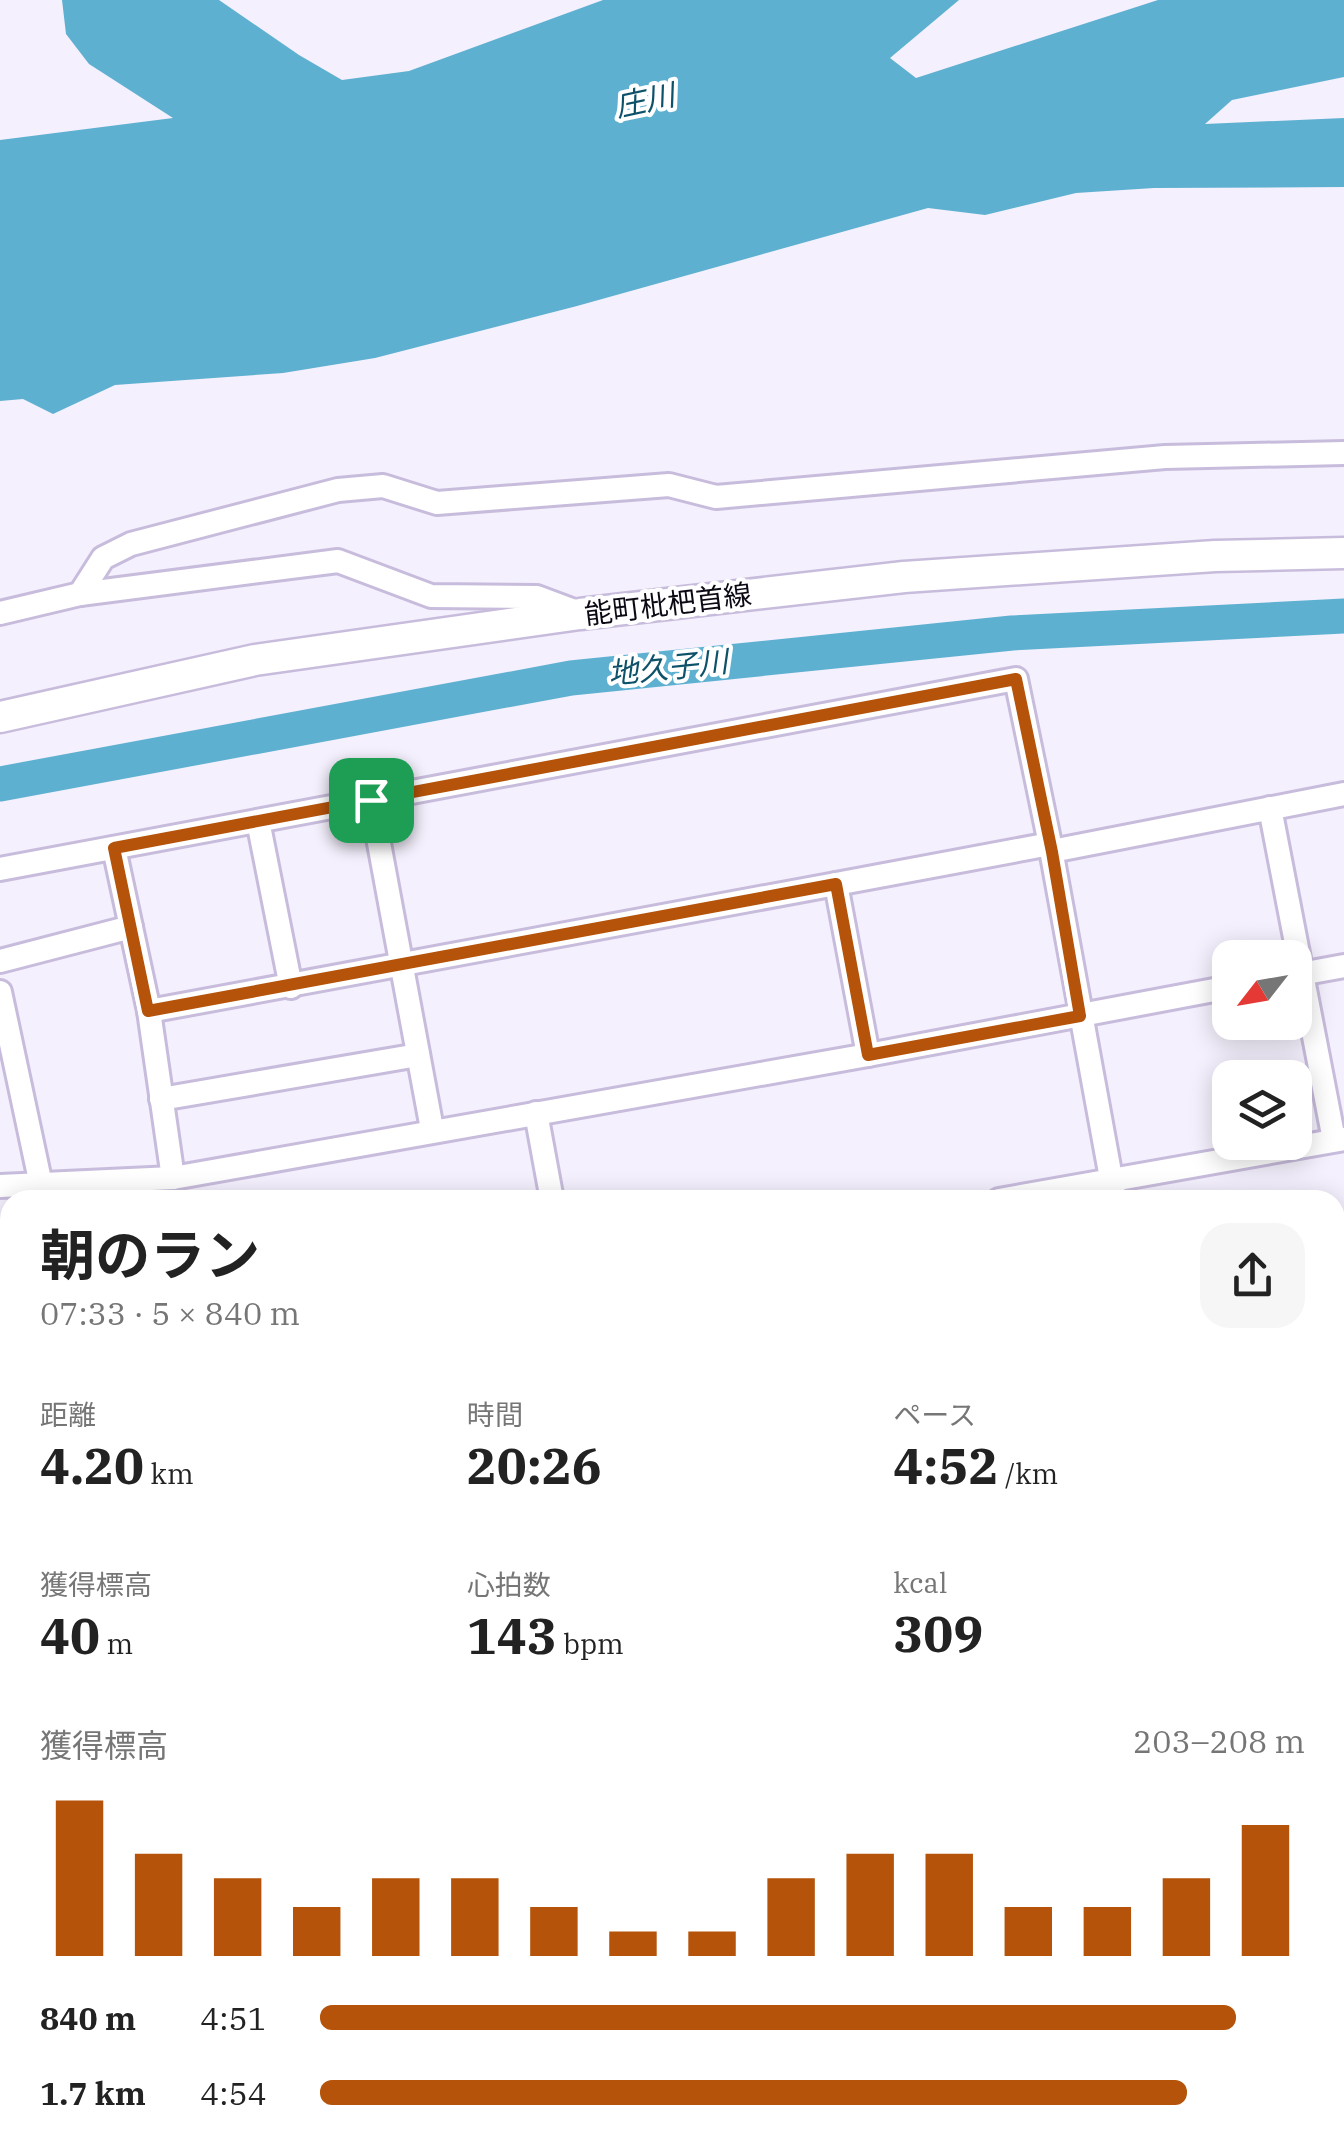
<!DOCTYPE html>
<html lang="ja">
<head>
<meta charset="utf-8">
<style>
	body { margin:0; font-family:"IBM Plex Serif","Noto Sans JP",serif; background:#f6f6f6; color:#222; height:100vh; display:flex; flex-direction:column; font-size:38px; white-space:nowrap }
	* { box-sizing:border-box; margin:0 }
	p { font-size:32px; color:#767676 }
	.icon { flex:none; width:55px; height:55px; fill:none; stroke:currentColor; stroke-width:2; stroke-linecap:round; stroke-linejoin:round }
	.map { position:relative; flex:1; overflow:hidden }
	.panel { position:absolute; left:0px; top:1190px; width:1345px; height:962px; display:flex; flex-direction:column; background:#fff; border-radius:30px 30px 0 0; box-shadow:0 5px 25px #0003 }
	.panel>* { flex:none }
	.needle { width:65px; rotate:239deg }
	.controls { position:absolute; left:1212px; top:940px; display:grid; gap:20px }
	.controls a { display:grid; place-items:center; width:100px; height:100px; border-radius:20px; background:#fff; box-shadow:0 5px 25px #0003; font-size:50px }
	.pin { position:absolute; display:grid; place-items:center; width:85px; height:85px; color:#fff; margin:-42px; border-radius:20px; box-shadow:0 5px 15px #0006 }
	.round { display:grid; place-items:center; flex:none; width:105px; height:105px; border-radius:30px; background:#f6f6f6 }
	.overview { display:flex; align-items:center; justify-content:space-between; height:170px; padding:0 40px }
	h1 { font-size:55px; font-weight:700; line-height:75px }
	.metrics { display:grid; grid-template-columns:repeat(3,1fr); gap:15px; height:170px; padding:10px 40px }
	.metrics div { display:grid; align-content:center }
	.metrics b { font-size:50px; font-weight:700 }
	.metrics small { font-size:28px; font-weight:400 }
	.metrics p { font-size:28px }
	.chart { height:280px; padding:20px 40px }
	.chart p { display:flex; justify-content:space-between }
	.chart svg { width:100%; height:180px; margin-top:10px; stroke:#b45309; stroke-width:6 }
	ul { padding:0 40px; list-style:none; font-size:32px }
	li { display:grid; grid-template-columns:160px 120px 1fr; align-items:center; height:75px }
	li i { height:25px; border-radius:12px; background:#b45309 }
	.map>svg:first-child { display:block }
	.water { fill:#5eb0d1 }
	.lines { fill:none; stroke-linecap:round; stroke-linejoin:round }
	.river { stroke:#5eb0d1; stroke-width:35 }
	.street-casing { stroke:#c8bcdc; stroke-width:28 }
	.secondary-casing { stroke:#c8bcdc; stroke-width:35 }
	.street { stroke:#fff; stroke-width:22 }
	.secondary { stroke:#fff; stroke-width:30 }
	.route-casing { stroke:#fff; stroke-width:20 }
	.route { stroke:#b45309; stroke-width:12 }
	.labels { text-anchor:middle; stroke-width:8; stroke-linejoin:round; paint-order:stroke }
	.street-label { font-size:28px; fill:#0d0914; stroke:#fff }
	.water-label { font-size:30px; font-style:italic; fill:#0e526a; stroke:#fff }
</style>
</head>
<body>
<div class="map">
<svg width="1344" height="2151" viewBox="0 0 1344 2151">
	<rect width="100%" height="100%" fill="#f4f0fd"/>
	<polygon class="water" points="62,0 219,0 299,55 342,80 409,71 603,0 959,0 890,58 916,78 1158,0 1344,0 1344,77 1232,100 1205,124 1344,118 1344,187 1154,188 1076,193 985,215 928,208 577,306 375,358 283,373 115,385 53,414 23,399 0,401 0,140 173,118 89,64 66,34"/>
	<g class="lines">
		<polyline class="river" points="0,784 571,678 1012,633 1344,616"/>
		<g class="street-casing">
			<g id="street">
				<polyline points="80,594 103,558 131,544 338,490 383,486 437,503 669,485 716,497 1165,457 1344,453"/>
				<polyline points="0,613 80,594 338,561 431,596 537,597 577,612"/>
				<polyline points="371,800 432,1129"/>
				<polyline points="1270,808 1334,1140"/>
				<polyline points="258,821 291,987"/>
				<polyline points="114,848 149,1011 173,1178"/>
				<polyline points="1052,851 1344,794"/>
				<polyline points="0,869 1016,679 1050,844 1115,1200"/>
				<polyline points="0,961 131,927"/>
				<polyline points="1295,975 1344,966"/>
				<polyline points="0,992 44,1199"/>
				<polyline points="149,1011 836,884"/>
				<polyline points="868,1055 836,884 1050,844"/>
				<polyline points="161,1099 418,1055"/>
				<polyline points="536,1113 552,1200"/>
				<polyline points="0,1186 173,1178 868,1055 1230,987"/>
				<polyline points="999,1200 1344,1139"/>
				<polyline points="1335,1312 1344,1311"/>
				<polyline points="0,1560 10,1575"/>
				<polyline points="0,1787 10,1785"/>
				<polyline points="0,1901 10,1955"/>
				<polyline points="48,2142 50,2151"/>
				<polyline points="166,2142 168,2151"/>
				<polyline points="335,2142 337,2151"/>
				<polyline points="508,2142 510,2151"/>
				<polyline points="677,2142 678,2151"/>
				<polyline points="1201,2142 1203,2151"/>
				<polyline points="1308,2142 1309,2151"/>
				<polyline points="851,2151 852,2142"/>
				<polyline points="888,2151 930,2142"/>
			</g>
		</g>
		<g class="secondary-casing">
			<g id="secondary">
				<polyline points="0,717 255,660 580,614 904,577 1215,556 1344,553"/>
				<polyline points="1335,1486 1344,1484"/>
				<polyline points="0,2129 10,2127"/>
			</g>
		</g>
		<use href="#street" class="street"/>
		<use href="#secondary" class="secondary"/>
	</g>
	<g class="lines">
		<g class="route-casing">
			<polygon id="route" points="1016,679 1052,852 1080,1016 868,1055 836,884 148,1011 114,848"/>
		</g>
		<use href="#route" class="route"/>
	</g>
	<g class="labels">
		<g class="street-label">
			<text transform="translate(668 604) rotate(-7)" y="10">能町枇杷首線</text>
		</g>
		<g class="water-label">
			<text transform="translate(645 101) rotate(-12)" y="10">庄川</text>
			<text transform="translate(668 668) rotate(-6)" y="10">地久子川</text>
		</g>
	</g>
</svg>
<div class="controls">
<a><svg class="needle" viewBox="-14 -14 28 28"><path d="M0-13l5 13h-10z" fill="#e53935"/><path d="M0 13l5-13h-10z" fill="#767676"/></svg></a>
<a><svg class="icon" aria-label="layers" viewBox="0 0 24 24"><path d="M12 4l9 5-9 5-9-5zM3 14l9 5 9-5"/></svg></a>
</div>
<div class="pin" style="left:371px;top:800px;background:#1e9e55"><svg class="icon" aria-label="arrive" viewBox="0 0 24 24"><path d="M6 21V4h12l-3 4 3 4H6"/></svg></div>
<section class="panel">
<div class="overview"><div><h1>朝のラン</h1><p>07:33 · 5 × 840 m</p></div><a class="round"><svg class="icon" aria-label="share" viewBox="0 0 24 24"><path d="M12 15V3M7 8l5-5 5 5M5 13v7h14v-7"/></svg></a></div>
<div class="metrics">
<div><p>距離</p><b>4.20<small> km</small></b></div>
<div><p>時間</p><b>20:26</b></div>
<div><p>ペース</p><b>4:52<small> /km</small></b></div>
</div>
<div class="metrics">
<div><p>獲得標高</p><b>40<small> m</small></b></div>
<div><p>心拍数</p><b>143<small> bpm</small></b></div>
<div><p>kcal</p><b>309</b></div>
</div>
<div class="chart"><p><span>獲得標高</span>203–208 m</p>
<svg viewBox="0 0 160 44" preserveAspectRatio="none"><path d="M5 44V6M15 44V19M25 44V25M35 44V32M45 44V25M55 44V25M65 44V32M75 44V38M85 44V38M95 44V25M105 44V19M115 44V19M125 44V32M135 44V32M145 44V25M155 44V12"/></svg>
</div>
<ul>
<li><b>840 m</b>4:51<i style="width:93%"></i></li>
<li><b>1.7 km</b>4:54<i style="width:88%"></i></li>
</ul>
</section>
</div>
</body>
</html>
